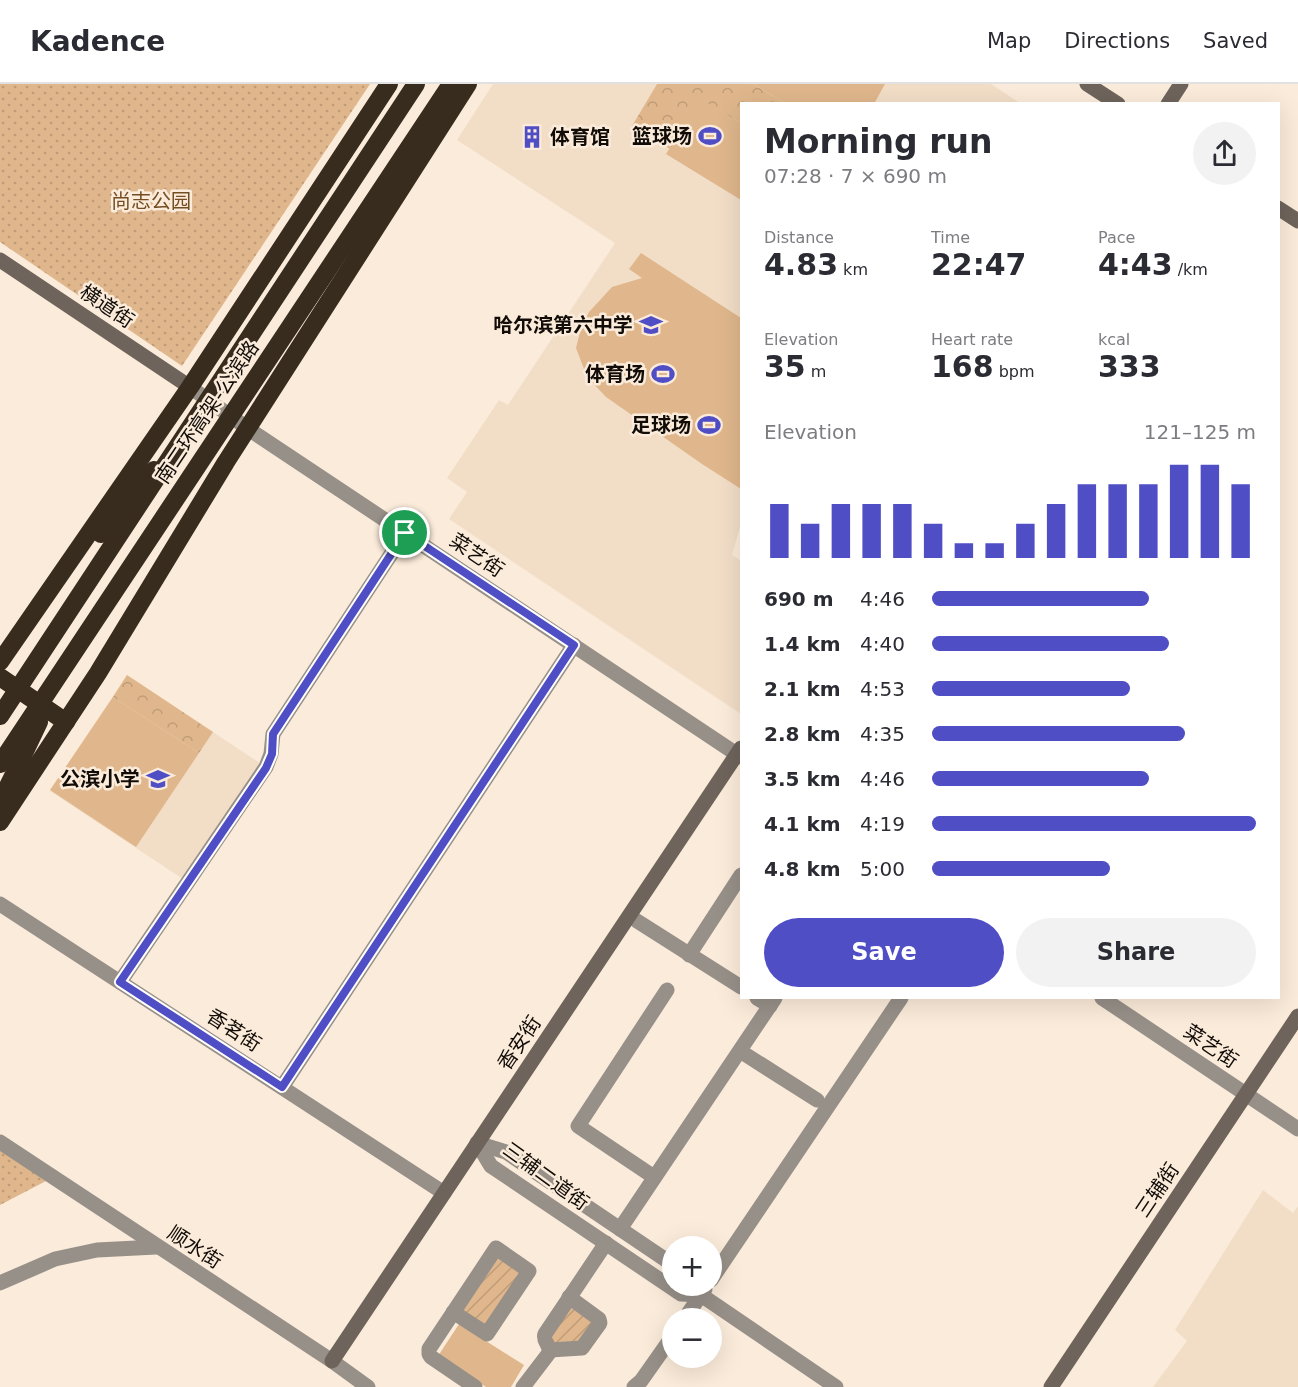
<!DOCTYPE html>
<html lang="en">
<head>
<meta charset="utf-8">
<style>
	body { margin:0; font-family:"DejaVu Sans","Noto Sans SC",sans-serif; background:#f2f2f3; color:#2b2b33; height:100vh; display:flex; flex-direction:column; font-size:22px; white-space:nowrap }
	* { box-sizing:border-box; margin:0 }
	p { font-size:20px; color:#7c7c81 }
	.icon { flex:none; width:33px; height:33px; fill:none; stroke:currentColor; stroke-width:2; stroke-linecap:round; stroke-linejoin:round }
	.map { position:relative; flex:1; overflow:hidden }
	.sheet { position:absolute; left:740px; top:18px; width:540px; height:897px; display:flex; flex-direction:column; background:#fff; border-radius:0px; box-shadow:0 6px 24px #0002 }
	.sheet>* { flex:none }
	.fabs { position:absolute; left:662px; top:1152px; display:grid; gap:12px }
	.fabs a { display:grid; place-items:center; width:60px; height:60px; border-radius:50%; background:#fff; box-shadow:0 6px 24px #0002; font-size:30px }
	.pin { position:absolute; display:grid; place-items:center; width:51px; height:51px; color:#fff; margin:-26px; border:3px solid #fff; border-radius:50%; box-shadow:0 2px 6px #0007 }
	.round { display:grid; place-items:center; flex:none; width:63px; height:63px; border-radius:32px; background:#f2f2f3 }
	.head { display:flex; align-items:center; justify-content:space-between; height:102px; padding:0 24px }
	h1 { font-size:33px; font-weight:700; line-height:45px }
	.metrics { display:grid; grid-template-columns:repeat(3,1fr); gap:9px; height:102px; padding:6px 24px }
	.metrics div { display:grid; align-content:center }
	.metrics b { font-size:30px; font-weight:700 }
	.metrics small { font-size:16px; font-weight:400 }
	.metrics p { font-size:16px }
	.chart { height:168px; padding:12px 24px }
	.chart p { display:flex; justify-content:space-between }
	.chart svg { width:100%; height:108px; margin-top:6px; stroke:#4f4ec5; stroke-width:6 }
	.action { display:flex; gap:12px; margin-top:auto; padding:12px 24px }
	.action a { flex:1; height:69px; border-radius:36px; background:#4f4ec5; color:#fff; font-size:24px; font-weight:700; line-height:69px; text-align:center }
	.action a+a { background:#f2f2f3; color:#2b2b33 }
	ul { padding:0 24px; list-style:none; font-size:20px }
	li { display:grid; grid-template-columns:96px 72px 1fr; align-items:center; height:45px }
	li i { height:15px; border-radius:8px; background:#4f4ec5 }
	header { display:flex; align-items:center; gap:36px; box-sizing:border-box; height:84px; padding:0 30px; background:#fff; border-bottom:2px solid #e1e1e2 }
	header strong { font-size:28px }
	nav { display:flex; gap:33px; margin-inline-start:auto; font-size:21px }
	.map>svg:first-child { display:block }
	.built { fill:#f2dec7 }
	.grass { fill:#e0b78c }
	.forest { fill:url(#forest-crowns) }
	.park { fill:url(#park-dots) }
	.garden { fill:url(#garden-furrows) }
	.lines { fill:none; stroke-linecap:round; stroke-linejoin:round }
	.street { stroke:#979089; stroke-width:15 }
	.secondary { stroke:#6e645b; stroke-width:15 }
	.highway { stroke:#382c1f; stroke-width:18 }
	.highway-bridge { stroke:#382c1f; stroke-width:18 }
	.route-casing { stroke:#fff; stroke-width:12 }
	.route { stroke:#4f4ec5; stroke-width:8 }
	.labels { text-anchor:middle; stroke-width:5; stroke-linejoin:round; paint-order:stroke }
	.poi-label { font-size:20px; font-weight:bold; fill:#110c07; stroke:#fbebda; text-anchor:end }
	.park-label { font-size:20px; fill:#744e22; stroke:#fbebda }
	.street-label { font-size:20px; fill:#110c07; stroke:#fbebda }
</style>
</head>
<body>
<header>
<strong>Kadence</strong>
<nav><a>Map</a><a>Directions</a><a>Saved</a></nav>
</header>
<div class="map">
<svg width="1298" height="1303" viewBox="0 0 1298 1303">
	<defs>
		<pattern id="forest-crowns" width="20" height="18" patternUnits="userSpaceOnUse" patternTransform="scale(1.5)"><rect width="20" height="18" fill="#e0b78c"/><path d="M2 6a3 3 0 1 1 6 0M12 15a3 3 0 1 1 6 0" fill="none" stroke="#bf9c77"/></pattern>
		<pattern id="park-dots" width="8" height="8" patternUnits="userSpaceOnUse" patternTransform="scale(1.5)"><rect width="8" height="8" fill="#e0b78c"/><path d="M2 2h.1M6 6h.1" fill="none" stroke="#bf9c77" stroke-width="1.8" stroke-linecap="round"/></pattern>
		<pattern id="garden-furrows" width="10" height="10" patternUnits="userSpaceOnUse" patternTransform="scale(1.5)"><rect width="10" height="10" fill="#e0b78c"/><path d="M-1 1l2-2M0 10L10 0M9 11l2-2" fill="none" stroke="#bf9c77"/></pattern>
	</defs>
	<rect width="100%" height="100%" fill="#fbebda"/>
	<g class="built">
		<polygon points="493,0 991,0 1020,19 741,20 741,439 732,471 741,477 741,630 449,435 467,408 447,394 499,316 508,321 615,159 457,56"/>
		<polygon points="127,591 266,683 189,799 50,707"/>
		<polygon points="1263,1106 1293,1129 1298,1122 1298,1303 1153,1303 1187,1257 1175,1246"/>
	</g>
	<g class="grass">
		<polygon points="753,0 885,0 874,20 785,19"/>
		<polygon points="701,14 741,39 741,116 666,70"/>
		<polygon points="641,169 741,234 741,405 702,380 606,313 588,294 584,285 576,264 580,248 589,228 612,203 642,194 629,185"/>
		<polygon points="113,613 199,669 136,763 50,706"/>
		<polygon points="459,1240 524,1281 511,1303 486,1303 438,1272"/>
	</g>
	<g class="forest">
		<polygon points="657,0 753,0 785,19 741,20 741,39 701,15 670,65 632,42"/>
		<polygon points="127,591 213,648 199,669 113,613"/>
	</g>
	<g class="park">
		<polygon points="0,0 370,0 182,282 0,158"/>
		<polygon points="0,1065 46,1097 0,1121"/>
	</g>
	<g class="garden">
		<polygon points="496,1164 529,1187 487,1250 453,1228"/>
		<polygon points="569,1213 599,1235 585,1262 550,1266 545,1250"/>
	</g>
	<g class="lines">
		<g class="street">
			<polyline points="190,303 247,344 741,673"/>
			<polyline points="0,820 444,1109"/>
			<polyline points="637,837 741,903"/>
			<polyline points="689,871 741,791"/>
			<polyline points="120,898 266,683 271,670 273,650 405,449"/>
			<polyline points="757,914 770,922"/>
			<polyline points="1102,914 1298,1045"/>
			<polyline points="740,967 817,1016"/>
			<polyline points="282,1003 574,561"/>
			<polyline points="0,1058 332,1277 368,1303"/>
			<polyline points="477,1059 491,1082 681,1210 701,1211 836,1303"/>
			<polyline points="477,1059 506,1068 672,1180"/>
			<polyline points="654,1093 578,1042 667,906"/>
			<polyline points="620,1145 775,914"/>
			<polyline points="711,1196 901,914"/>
			<polyline points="0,1199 55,1175 97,1166 156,1163"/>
			<polyline points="453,1228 487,1250 529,1187 496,1164 429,1265 429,1270 431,1273 475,1303"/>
			<polyline points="685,1234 705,1205"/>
			<polyline points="550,1266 582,1264 600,1239 599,1235 569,1213"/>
			<path d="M523 1303 549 1269C551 1261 542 1257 545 1250L606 1159"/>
			<polyline points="634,1303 641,1297 672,1253"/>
		</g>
		<g class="secondary">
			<polyline points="1087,0 1118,20"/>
			<polyline points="1168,20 1181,0"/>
			<polyline points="1278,124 1298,137"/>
			<polyline points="0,176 190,303"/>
			<polyline points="332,1277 741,664"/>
			<polyline points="1051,1303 1298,932"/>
		</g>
		<g class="highway">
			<polyline points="101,450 154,386"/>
			<polyline points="0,578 190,303 389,0"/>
			<polyline points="0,593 66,638"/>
			<polyline points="0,718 19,680"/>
			<polyline points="0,738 98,589 226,378 468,0"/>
		</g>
		<g class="highway-bridge">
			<polyline points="0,632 416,0"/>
			<polyline points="0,680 451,0"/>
			<polyline points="19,680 39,638"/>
		</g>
	</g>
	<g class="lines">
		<g class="route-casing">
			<polygon id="route" points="405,449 574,561 282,1003 120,898 266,684 272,670 273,650"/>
		</g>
		<use href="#route" class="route"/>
	</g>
	<defs>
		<g id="stadium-bare" transform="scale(1.8)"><path d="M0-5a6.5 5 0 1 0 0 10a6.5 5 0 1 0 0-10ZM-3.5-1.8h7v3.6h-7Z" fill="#4f4ec5" stroke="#fbebda" stroke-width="2.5" paint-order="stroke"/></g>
		<g id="building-bare" transform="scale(1.8)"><path d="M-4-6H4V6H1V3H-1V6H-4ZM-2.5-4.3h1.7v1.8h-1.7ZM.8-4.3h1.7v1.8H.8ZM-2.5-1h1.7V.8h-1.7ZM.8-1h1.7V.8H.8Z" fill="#4f4ec5" stroke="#fbebda" stroke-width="2.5" paint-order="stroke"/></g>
		<g id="school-bare" transform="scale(1.8)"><path d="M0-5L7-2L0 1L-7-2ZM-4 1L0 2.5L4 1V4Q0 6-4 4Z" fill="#4f4ec5" stroke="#fbebda" stroke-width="2.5" paint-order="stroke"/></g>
	</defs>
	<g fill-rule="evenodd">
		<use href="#stadium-bare" x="710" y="52"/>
		<use href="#building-bare" x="532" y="53"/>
		<use href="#school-bare" x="651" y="241"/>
		<use href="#stadium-bare" x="663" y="290"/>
		<use href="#stadium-bare" x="709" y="341"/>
		<use href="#school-bare" x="158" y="695"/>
	</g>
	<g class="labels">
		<g class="poi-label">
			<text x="692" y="59">篮球场</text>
			<text x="550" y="60" text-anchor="start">体育馆</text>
			<text x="633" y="248">哈尔滨第六中学</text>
			<text x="645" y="297">体育场</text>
			<text x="691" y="348">足球场</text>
			<text x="140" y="702">公滨小学</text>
		</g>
		<g class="park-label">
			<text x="151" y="124">尚志公园</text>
		</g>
		<g class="street-label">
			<text transform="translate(107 222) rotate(34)" y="7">横道街</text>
			<text transform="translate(207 328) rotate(-56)" y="7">南二环高架-公滨路</text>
			<text transform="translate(477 471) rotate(34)" y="7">菜艺街</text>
			<text transform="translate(234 946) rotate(33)" y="7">香茗街</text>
			<text transform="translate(519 959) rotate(-56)" y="7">香安街</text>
			<text transform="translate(1211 962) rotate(34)" y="7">菜艺街</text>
			<text transform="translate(546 1092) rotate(36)" y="7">三辅二道街</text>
			<text transform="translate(1157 1106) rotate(-56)" y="7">三辅街</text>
			<text transform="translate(195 1163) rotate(33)" y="7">顺水街</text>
		</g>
	</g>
</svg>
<div class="fabs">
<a>+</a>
<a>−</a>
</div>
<div class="pin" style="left:405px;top:449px;background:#1e9e55"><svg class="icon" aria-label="arrive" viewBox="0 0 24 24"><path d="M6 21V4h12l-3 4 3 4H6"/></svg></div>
<section class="sheet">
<div class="head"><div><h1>Morning run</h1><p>07:28 · 7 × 690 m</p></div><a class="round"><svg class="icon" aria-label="share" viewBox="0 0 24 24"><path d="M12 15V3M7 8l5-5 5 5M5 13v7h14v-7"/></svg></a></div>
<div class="metrics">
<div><p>Distance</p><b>4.83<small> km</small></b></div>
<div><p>Time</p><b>22:47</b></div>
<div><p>Pace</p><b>4:43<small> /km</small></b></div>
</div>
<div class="metrics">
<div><p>Elevation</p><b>35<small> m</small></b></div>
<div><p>Heart rate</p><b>168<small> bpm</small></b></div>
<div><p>kcal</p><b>333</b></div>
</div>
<div class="chart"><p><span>Elevation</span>121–125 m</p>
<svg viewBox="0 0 160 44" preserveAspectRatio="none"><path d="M5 44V22M15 44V30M25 44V22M35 44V22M45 44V22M55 44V30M65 44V38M75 44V38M85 44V30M95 44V22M105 44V14M115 44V14M125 44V14M135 44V6M145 44V6M155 44V14"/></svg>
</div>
<ul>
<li><b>690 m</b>4:46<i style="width:67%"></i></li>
<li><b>1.4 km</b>4:40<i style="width:73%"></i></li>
<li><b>2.1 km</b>4:53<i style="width:61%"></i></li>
<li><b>2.8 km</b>4:35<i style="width:78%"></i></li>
<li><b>3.5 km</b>4:46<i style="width:67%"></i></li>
<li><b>4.1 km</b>4:19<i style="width:100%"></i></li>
<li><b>4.8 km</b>5:00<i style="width:55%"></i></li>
</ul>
<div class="action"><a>Save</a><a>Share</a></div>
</section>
</div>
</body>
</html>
